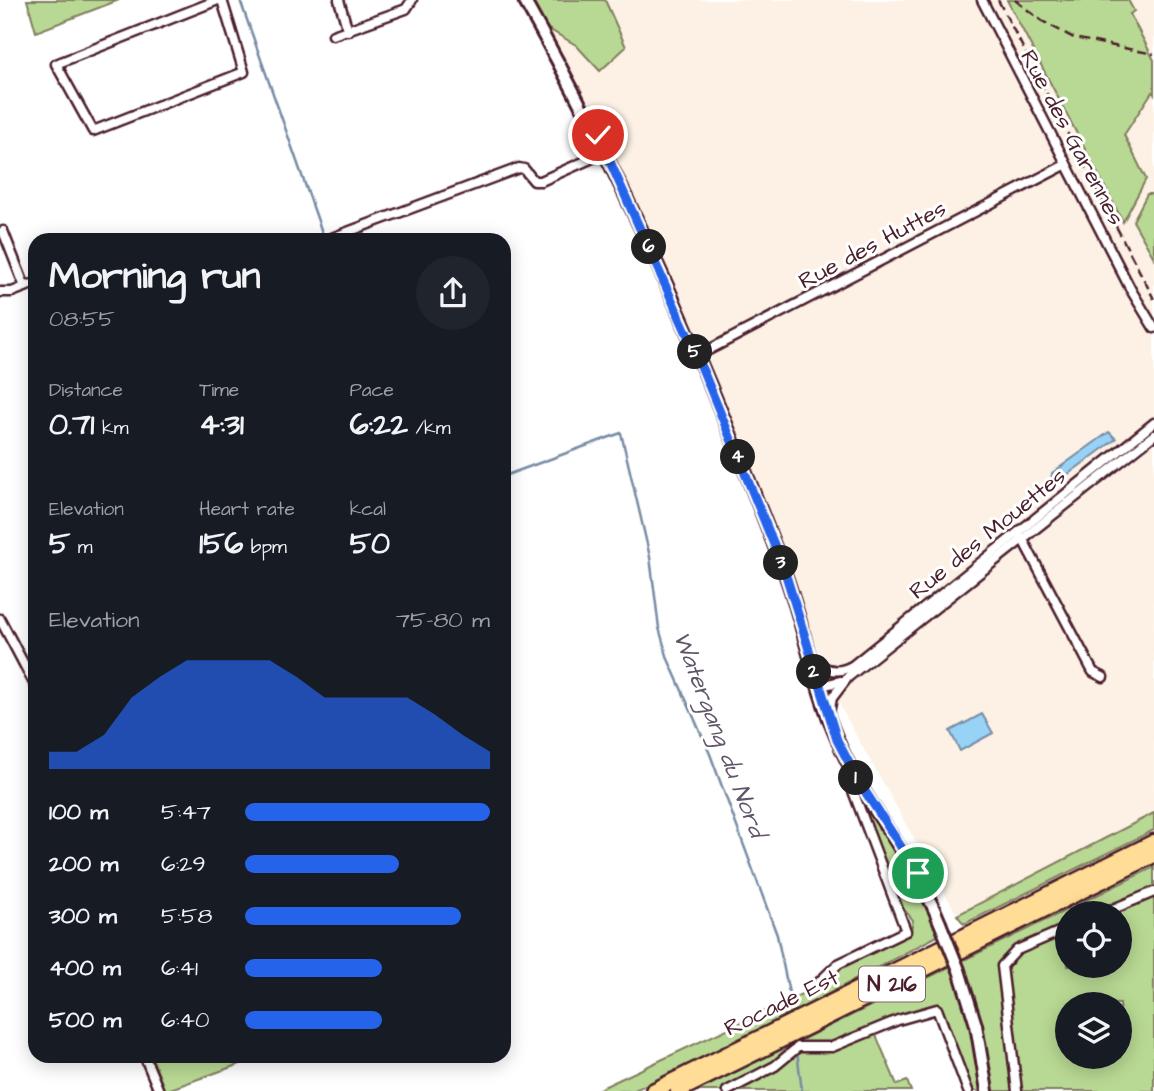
<!DOCTYPE html>
<html lang="en">
<head>
<meta charset="utf-8">
<style>
	body { margin:0; font-family:"Architects Daughter",sans-serif; background:#20242c; color:#f1f3f6; height:100vh; display:flex; flex-direction:column; font-size:26px; white-space:nowrap }
	* { box-sizing:border-box; margin:0 }
	p { font-size:23px; color:#9ea1a6 }
	.icon { flex:none; width:38px; height:38px; fill:none; stroke:currentColor; stroke-width:2; stroke-linecap:round; stroke-linejoin:round }
	.map { position:relative; flex:1; overflow:hidden }
	.sheet { position:absolute; left:28px; top:233px; width:483px; height:830px; display:flex; flex-direction:column; background:#171b24; border-radius:21px; box-shadow:0 4px 18px #0003 }
	.sheet>* { flex:none }
	.buttons { position:absolute; left:1055px; top:901px; display:grid; gap:14px }
	.buttons a { display:grid; place-items:center; width:77px; height:77px; border-radius:50%; background:#171b24; box-shadow:0 4px 18px #0003; font-size:35px }
	.pin { position:absolute; display:grid; place-items:center; width:60px; height:60px; color:#fff; margin:-30px; border:4px solid #fff; border-radius:50%; box-shadow:0 2px 7px #0007 }
	.km { position:absolute; width:35px; height:35px; margin:-18px; border-radius:50%; background:#222; color:#fff; font-size:19px; line-height:35px; text-align:center }
	.round { display:grid; place-items:center; flex:none; width:74px; height:74px; border-radius:37px; background:#20242c }
	.overview { display:flex; align-items:center; justify-content:space-between; height:119px; padding:0 21px }
	h1 { font-size:38px; font-weight:700; line-height:52px }
	.figures { display:grid; grid-template-columns:repeat(3,1fr); gap:10px; height:119px; padding:7px 21px }
	.figures div { display:grid; align-content:center }
	.figures b { font-size:30px; font-weight:700 }
	.figures small { font-size:19px; font-weight:400 }
	.figures p { font-size:19px }
	.chart { height:196px; padding:14px 21px }
	.chart p { display:flex; justify-content:space-between }
	.chart svg { width:100%; height:126px; margin-top:7px; fill:#2563eb; opacity:.7 }
	ul { padding:0 21px; list-style:none; font-size:23px }
	li { display:grid; grid-template-columns:112px 84px 1fr; align-items:center; height:52px }
	li i { height:18px; border-radius:9px; background:#2563eb }
	.map>svg:first-child { display:block }
	.built { fill:#fcf1e4 }
	.green { fill:#b8d993; stroke:#817c5f; stroke-width:2; fill-rule:evenodd }
	.water { fill:#96d3f7; stroke:#788ba5; stroke-width:2 }
	.lines { fill:none; stroke-linecap:round; stroke-linejoin:round }
	.stream { stroke:#788ba5; stroke-width:2.5 }
	.minor-casing { stroke:#4a1f2b; stroke-width:13 }
	.secondary-casing { stroke:#4a1f2b; stroke-width:16 }
	.trunk-casing { stroke:#4a1f2b; stroke-width:19 }
	.minor { stroke:#fff; stroke-width:8 }
	.secondary { stroke:#fff; stroke-width:10 }
	.trunk { stroke:#ffdd96; stroke-width:14 }
	.rail { stroke:#4a1f2b; stroke-width:2.5; stroke-dasharray:10 5; stroke-linecap:butt }
	.secondary-bridge-casing { stroke:#4a1f2b; stroke-width:16; stroke-linecap:butt }
	.secondary-bridge { stroke:#fff; stroke-width:10 }
	.route-casing { stroke:#fff; stroke-width:14 }
	.route { stroke:#2563eb; stroke-width:9 }
	.labels { text-anchor:middle; stroke-width:6; stroke-linejoin:round; paint-order:stroke }
	.shield { fill:#fff; stroke:#80626b; stroke-width:2 }
	.shield-label { font-size:21px; font-weight:bold; fill:#4a1f2b }
	.street-label { font-size:23px; fill:#4a1f2b; stroke:#fff }
	.water-label { font-size:24px; font-style:italic; fill:#615568; stroke:#fff }
</style>
</head>
<body>
<div class="map">
<svg width="1154" height="1091" viewBox="0 0 1154 1091">
	<rect width="100%" height="100%" fill="#fff"/>
	<filter id="ink" filterUnits="userSpaceOnUse"><feTurbulence type="fractalNoise" baseFrequency=".0143" numOctaves="2"/><feDisplacementMap in="SourceGraphic" scale="14" xChannelSelector="R" yChannelSelector="G"/><feConvolveMatrix kernelMatrix="1 2 1 2 8 2 1 2 1" color-interpolation-filters="sRGB"/></filter>
	<g filter="url(#ink)">
		<polygon class="built" points="532,0 1154,0 1154,844 961,922 842,710 683,307 609,144"/>
		<g class="green">
			<polygon points="27,0 119,0 36,32"/>
			<polygon points="530,0 605,0 626,47 600,71 576,45 545,27"/>
			<polygon points="1007,0 1128,0 1134,11 1130,14 1154,60 1154,94 1152,92 1124,135 1146,179 1123,222"/>
			<polygon points="1147,194 1154,194 1154,258 1133,221"/>
			<polygon points="856,787 904,858 941,934 770,1025 633,1091 595,1091 821,985 838,968 910,935 913,920 901,906"/>
			<polygon points="1154,813 1154,830 964,924 957,915"/>
			<path d="M1154 867V1091H974L939 1003 873 1028 897 1085 907 1081 911 1091H697ZM1068 914H1120V966H1068ZM1068 1004H1120V1057H1068Z"/>
			<polygon points="151,1055 265,1055 165,1091"/>
		</g>
		<g class="water">
			<polygon points="1109,432 1116,439 1056,483 1051,483 1052,473"/>
			<polygon points="982,714 993,733 960,751 950,731"/>
		</g>
		<g class="lines">
			<g class="stream">
				<polyline points="240,0 324,238"/>
				<polyline points="504,476 621,433 650,557 659,628 668,659 710,754 777,935 791,1003"/>
				<polyline points="797,1052 802,1091"/>
			</g>
			<g class="minor-casing">
				<g id="minor">
					<polyline points="218,0 56,64 93,131 244,72 222,0"/>
					<polyline points="339,0 348,31"/>
					<polyline points="982,0 1131,290 1154,328"/>
					<polyline points="333,35 406,9 412,0"/>
					<polyline points="3,231 25,287"/>
					<polyline points="326,240 519,168 524,169 534,181 541,181 606,152"/>
					<polyline points="0,292 12,292 35,283"/>
					<polyline points="697,356 1065,165"/>
					<polyline points="1022,538 1093,672 1103,677"/>
					<polyline points="0,619 35,685"/>
					<path d="M811 656C822 670 836 675 852 666L1154 423"/>
					<polyline points="816,677 825,685 841,681"/>
					<polyline points="829,713 832,698 848,677 1154,435"/>
					<polyline points="1101,914 1154,892"/>
					<polyline points="810,991 838,964 906,931 853,791 851,783 855,776"/>
					<polyline points="144,1055 159,1091"/>
					<polyline points="727,1091 775,1066 798,1047 832,1047 898,1020 937,1009 968,1091"/>
					<polyline points="1017,1091 1002,966 1017,950 1068,928"/>
				</g>
			</g>
			<g class="secondary-casing">
				<g id="secondary">
					<path d="M524 0C626 181 709 374 783 568 804 624 813 684 837 739 864 805 914 857 940 923"/>
					<polyline points="959,970 976,1025 987,1091"/>
				</g>
			</g>
			<g class="trunk-casing">
				<g id="trunk">
					<polyline points="653,1091 1154,842"/>
					<polyline points="678,1091 1154,855"/>
				</g>
			</g>
			<use href="#minor" class="minor"/>
			<use href="#secondary" class="secondary"/>
			<use href="#trunk" class="trunk"/>
			<g class="rail">
				<polyline points="998,0 1154,299"/>
				<polyline points="1015,0 1042,21 1074,38 1154,54"/>
			</g>
			<g class="secondary-bridge-casing">
				<polyline id="secondary-bridge" points="940,923 959,970"/>
			</g>
			<use href="#secondary-bridge" class="secondary-bridge"/>
		</g>
	</g>
	<g class="lines" filter="url(#ink)">
		<g class="route-casing">
			<polyline id="route" points="598,135 697,356 784,569 837,740 859,782 918,873"/>
		</g>
		<use href="#route" class="route"/>
	</g>
	<g class="labels">
		<rect class="shield" x="859" y="966.5" width="66" height="35" rx="5"/>
		<g class="shield-label">
			<text x="892" y="991">N 216</text>
		</g>
		<g class="street-label">
			<text transform="translate(1073 137) rotate(62)" y="8">Rue des Garennes</text>
			<text transform="translate(872 244) rotate(-28)" y="8">Rue des Huttes</text>
			<text transform="translate(987 533) rotate(-39)" y="8">Rue des Mouettes</text>
			<text transform="translate(781 1002) rotate(-26)" y="8">Rocade Est</text>
		</g>
		<g class="water-label">
			<text transform="translate(720 734) rotate(69)" y="8">Watergang du Nord</text>
		</g>
	</g>
</svg>
<div class="buttons">
<a><svg class="icon" aria-label="locate" viewBox="0 0 24 24"><circle cx="12" cy="12" r="6"/><path d="M12 2v4M12 18v4M2 12h4M18 12h4"/></svg></a>
<a><svg class="icon" aria-label="layers" viewBox="0 0 24 24"><path d="M12 4l9 5-9 5-9-5zM3 14l9 5 9-5"/></svg></a>
</div>
<div class="pin" style="left:918px;top:873px;background:#1e9e55"><svg class="icon" aria-label="arrive" viewBox="0 0 24 24"><path d="M6 21V4h12l-3 4 3 4H6"/></svg></div>
<div class="pin" style="left:598px;top:135px;background:#d93025"><svg class="icon" aria-label="check" viewBox="0 0 24 24"><path d="M5 12l5 5 9-10"/></svg></div>
<b class="km" style="left:856px;top:778px">1</b>
<b class="km" style="left:814px;top:672px">2</b>
<b class="km" style="left:781px;top:563px">3</b>
<b class="km" style="left:738px;top:457px">4</b>
<b class="km" style="left:695px;top:352px">5</b>
<b class="km" style="left:649px;top:247px">6</b>
<section class="sheet">
<div class="overview"><div><h1>Morning run</h1><p>08:55</p></div><a class="round"><svg class="icon" aria-label="share" viewBox="0 0 24 24"><path d="M12 15V3M7 8l5-5 5 5M5 13v7h14v-7"/></svg></a></div>
<div class="figures">
<div><p>Distance</p><b>0.71<small> km</small></b></div>
<div><p>Time</p><b>4:31</b></div>
<div><p>Pace</p><b>6:22<small> /km</small></b></div>
</div>
<div class="figures">
<div><p>Elevation</p><b>5<small> m</small></b></div>
<div><p>Heart rate</p><b>156<small> bpm</small></b></div>
<div><p>kcal</p><b>50</b></div>
</div>
<div class="chart"><p><span>Elevation</span>75–80 m</p>
<svg viewBox="0 0 160 44" preserveAspectRatio="none"><path d="M0 44V38L10 38L20 32L30 19L40 12L50 6L60 6L70 6L80 6L90 12L100 19L110 19L120 19L130 19L140 25L150 32L160 38V44z"/></svg>
</div>
<ul>
<li><b>100 m</b>5:47<i style="width:100%"></i></li>
<li><b>200 m</b>6:29<i style="width:63%"></i></li>
<li><b>300 m</b>5:58<i style="width:88%"></i></li>
<li><b>400 m</b>6:41<i style="width:56%"></i></li>
<li><b>500 m</b>6:40<i style="width:56%"></i></li>
</ul>
</section>
</div>
</body>
</html>
